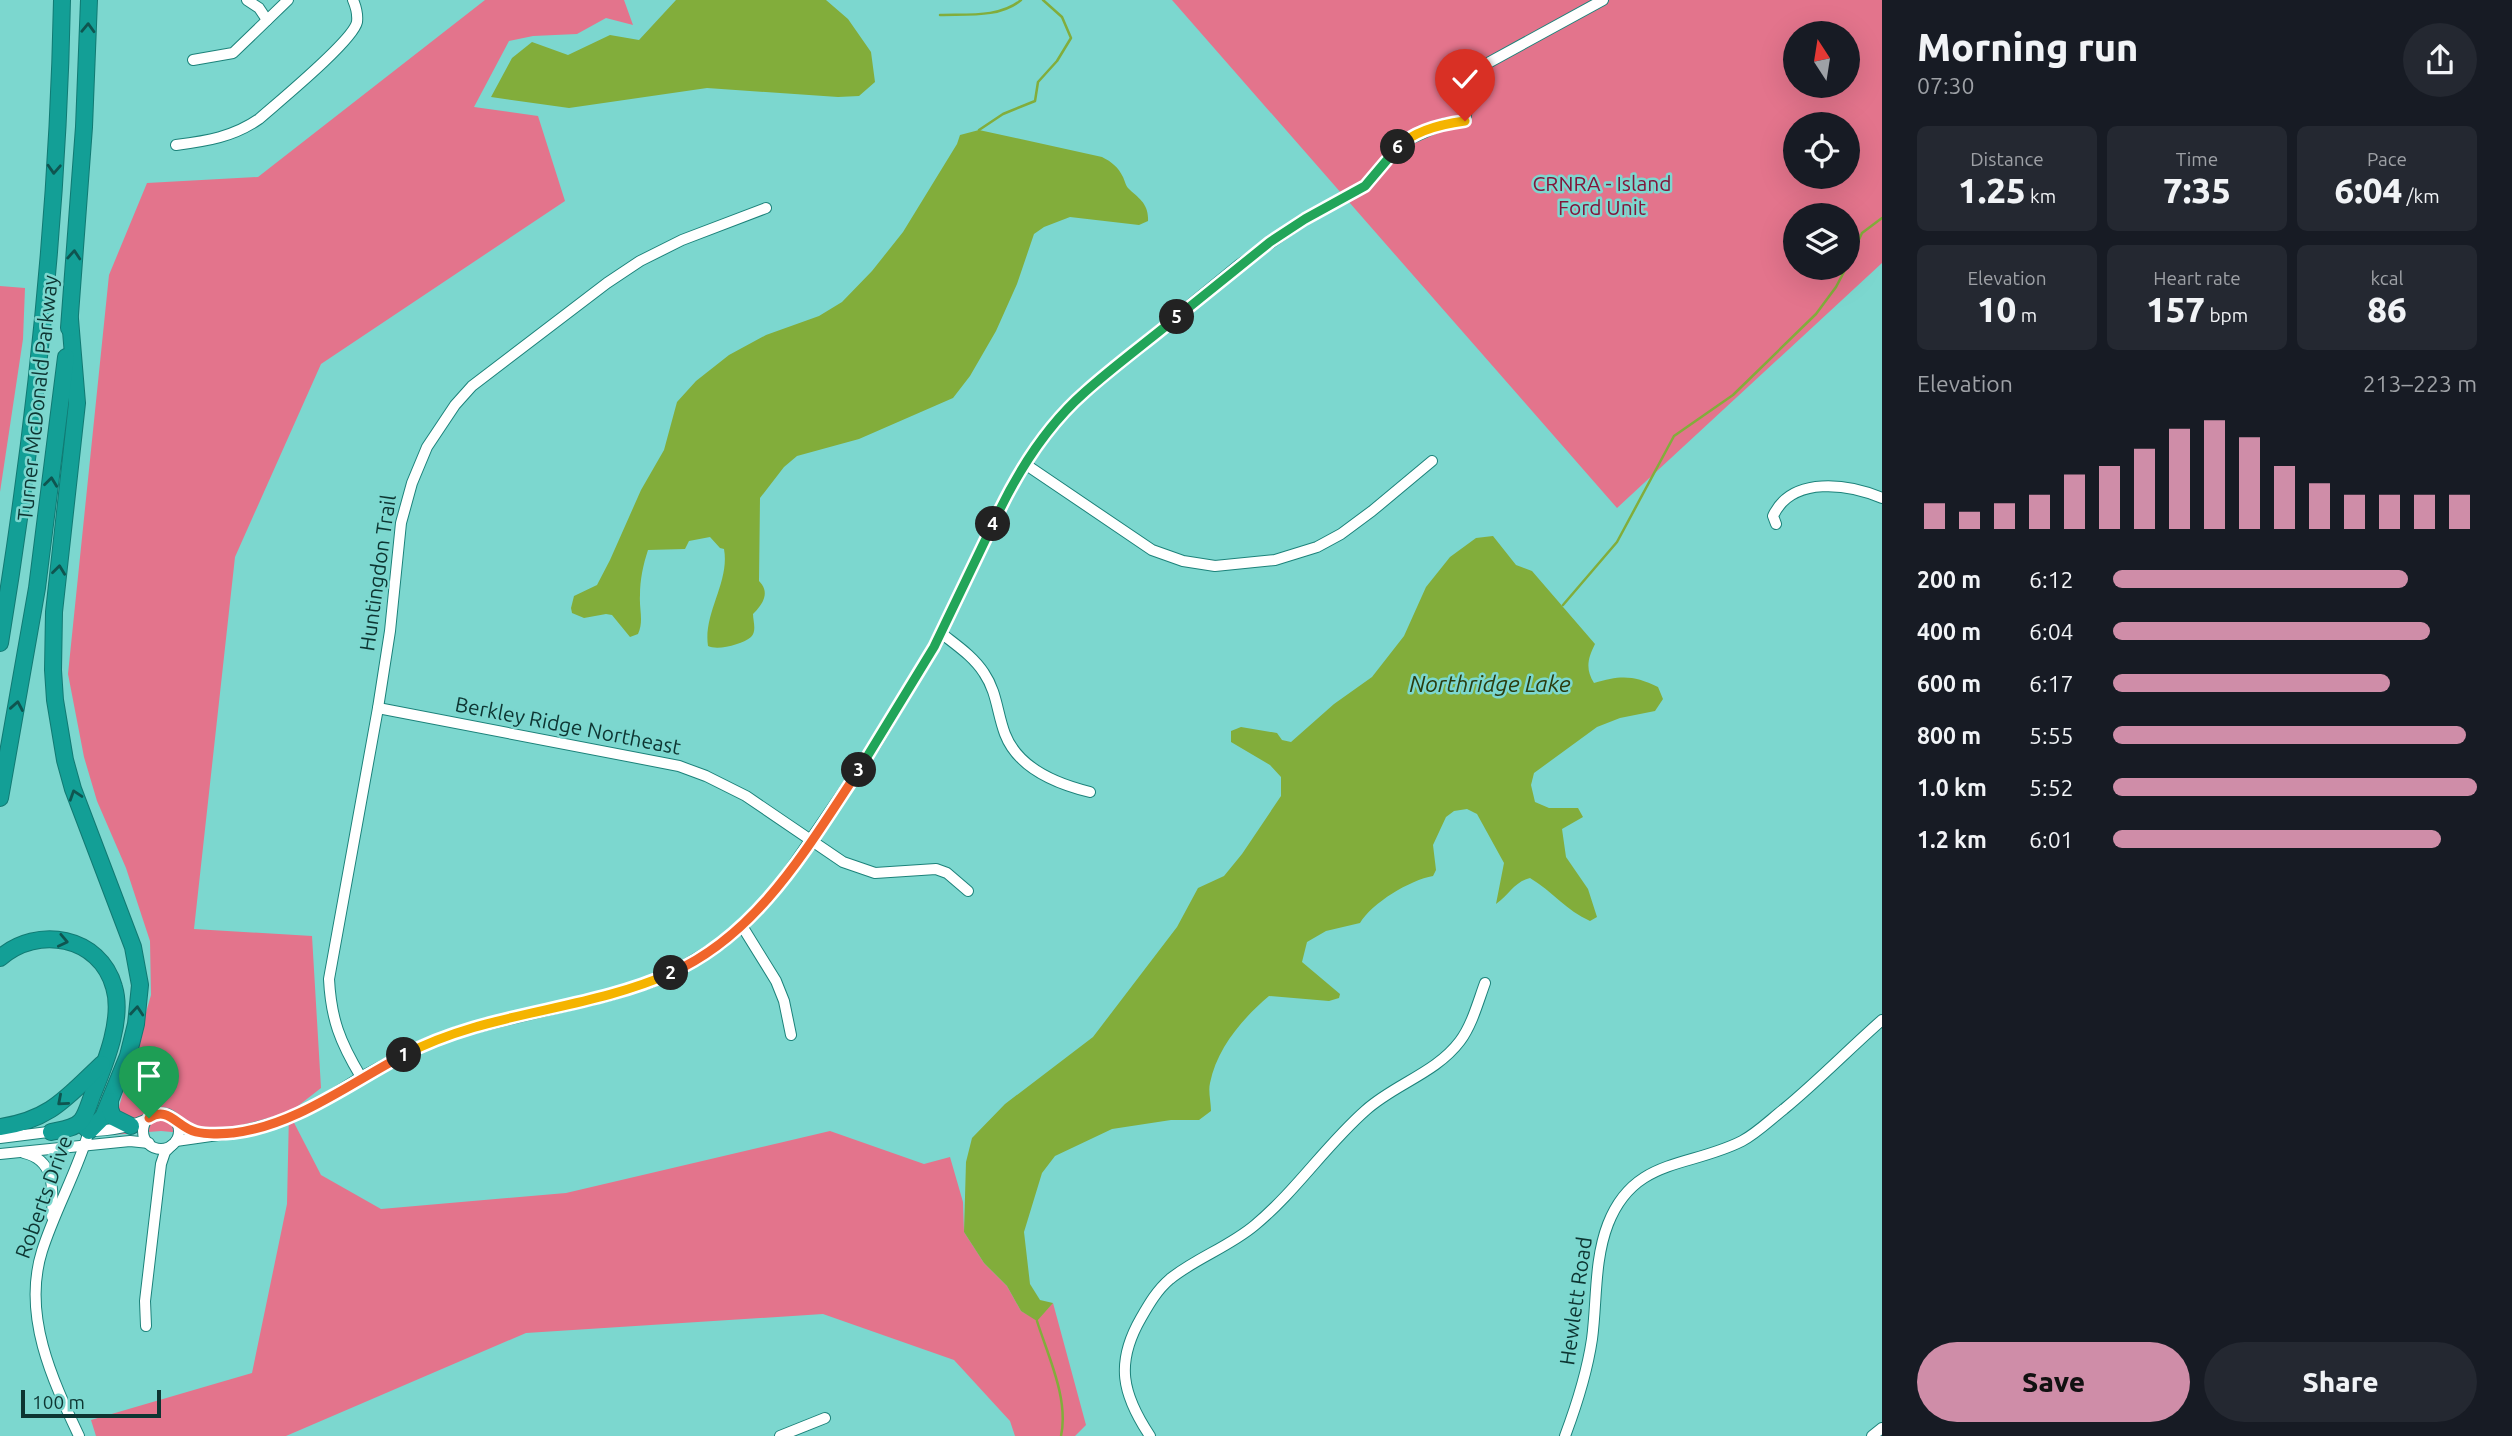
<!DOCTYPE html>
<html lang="en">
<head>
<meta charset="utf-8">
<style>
	body { margin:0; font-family:Ubuntu,sans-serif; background:#242831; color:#f1f3f6; height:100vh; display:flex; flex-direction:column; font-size:26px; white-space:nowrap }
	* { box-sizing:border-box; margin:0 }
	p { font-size:23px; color:#9ea1a6 }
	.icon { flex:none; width:38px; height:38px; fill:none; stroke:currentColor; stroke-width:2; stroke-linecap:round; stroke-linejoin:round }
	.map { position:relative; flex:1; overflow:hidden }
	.details { display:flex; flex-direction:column; background:#171b24; width:630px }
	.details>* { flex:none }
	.needle { width:46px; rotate:348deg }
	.controls { position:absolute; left:1783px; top:21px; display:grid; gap:14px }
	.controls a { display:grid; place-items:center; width:77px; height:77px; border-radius:50%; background:#171b24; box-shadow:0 7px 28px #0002; font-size:35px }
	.scale { position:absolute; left:21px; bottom:18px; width:140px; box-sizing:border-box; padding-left:7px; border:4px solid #0d3532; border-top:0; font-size:19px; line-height:24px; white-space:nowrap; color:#0d3532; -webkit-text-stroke:5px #7cd7cf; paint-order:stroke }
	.pin { position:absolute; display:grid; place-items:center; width:60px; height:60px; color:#fff; margin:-72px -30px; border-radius:50% 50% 50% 0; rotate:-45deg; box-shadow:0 0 7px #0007 }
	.pin .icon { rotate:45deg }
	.km { position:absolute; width:35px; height:35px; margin:-18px; border-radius:50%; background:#222; color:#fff; font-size:19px; line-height:35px; text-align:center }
	.round { display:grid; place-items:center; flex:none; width:74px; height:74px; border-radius:37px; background:#242831 }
	.overview { display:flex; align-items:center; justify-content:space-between; height:119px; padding:0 35px }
	h1 { font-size:38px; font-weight:800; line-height:52px }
	.figures { display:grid; grid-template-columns:repeat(3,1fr); gap:10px; height:119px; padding:7px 35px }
	.figures div { display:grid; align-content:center; border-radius:10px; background:#242831; text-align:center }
	.figures b { font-size:35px; font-weight:800 }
	.figures small { font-size:19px; font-weight:400 }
	.figures p { font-size:19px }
	.chart { height:196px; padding:14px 35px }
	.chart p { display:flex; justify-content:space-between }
	.chart svg { width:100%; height:126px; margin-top:7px; stroke:#cf8da8; stroke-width:6 }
	.primary-button { display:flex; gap:14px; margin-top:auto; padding:14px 35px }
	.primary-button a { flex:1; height:80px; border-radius:42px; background:#cf8da8; color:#111; font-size:28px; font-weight:800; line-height:80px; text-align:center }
	.primary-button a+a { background:#242831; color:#f1f3f6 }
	ul { padding:0 35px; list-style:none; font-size:23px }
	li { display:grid; grid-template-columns:112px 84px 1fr; align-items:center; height:52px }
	li i { height:18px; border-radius:9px; background:#cf8da8 }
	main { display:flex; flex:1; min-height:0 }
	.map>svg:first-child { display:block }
	.green { fill:#e3748c; fill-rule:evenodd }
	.water { fill:#82ad3b }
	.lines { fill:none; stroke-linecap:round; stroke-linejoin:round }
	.stream { stroke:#82ad3b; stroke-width:2.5 }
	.minor-casing { stroke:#1c827a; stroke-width:12 }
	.highway-casing { stroke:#117a73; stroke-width:18 }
	.minor { stroke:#fff; stroke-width:10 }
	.highway { stroke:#139f96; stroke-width:16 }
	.oneway { stroke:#0f5550 }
	.split-1-casing { stroke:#fff; stroke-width:14 }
	.split-2-casing { stroke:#fff; stroke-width:14 }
	.split-3-casing { stroke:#fff; stroke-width:14 }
	.split-4-casing { stroke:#fff; stroke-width:14 }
	.split-5-casing { stroke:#fff; stroke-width:14 }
	.split-6-casing { stroke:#fff; stroke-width:14 }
	.split-7-casing { stroke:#fff; stroke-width:14 }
	.split-1 { stroke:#f0652b; stroke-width:9 }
	.split-2 { stroke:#f5b400; stroke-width:9 }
	.split-3 { stroke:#f0652b; stroke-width:9 }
	.split-4 { stroke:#22a559; stroke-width:9 }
	.split-5 { stroke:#22a559; stroke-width:9 }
	.split-6 { stroke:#22a559; stroke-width:9 }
	.split-7 { stroke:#f5b400; stroke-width:9 }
	.labels { text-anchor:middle; stroke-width:5; stroke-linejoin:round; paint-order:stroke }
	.park-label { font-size:21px; fill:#82153a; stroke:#7cd7cf }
	.street-label { font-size:21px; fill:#0d3532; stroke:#7cd7cf }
	.water-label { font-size:23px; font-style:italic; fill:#2b3c0f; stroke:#7cd7cf }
</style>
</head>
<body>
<main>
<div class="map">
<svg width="1882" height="1436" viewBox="0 0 1882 1436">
	<rect width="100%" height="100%" fill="#7cd7cf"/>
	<g class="green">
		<polygon points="485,0 624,0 633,25 606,18 577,34 533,36 509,41 474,107 538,116 565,201 321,364 235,557 194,929 312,936 321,1088 289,1113 321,1175 381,1209 566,1193 830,1131 924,1164 950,1157 963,1202 964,1232 984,1263 1007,1286 1021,1311 1037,1320 1053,1303 1086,1425 1075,1436 1015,1436 1010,1421 954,1360 823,1314 526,1333 286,1436 96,1436 91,1420 252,1373 287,1204 289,1113 218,1132 194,1134 161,1131 111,1135 151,995 150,941 126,868 97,801 84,757 68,674 109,275 147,183 258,177"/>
		<path d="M1172 0H1882V263L1617 508ZM1796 33H1848V86H1796ZM1796 124H1848V177H1796ZM1796 215H1848V268H1796Z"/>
		<polygon points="0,286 25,288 23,339 0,492"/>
	</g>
	<g class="water">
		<polygon points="676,0 826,0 848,19 871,52 875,82 859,96 838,97 707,88 569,108 491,97 512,58 532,42 568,55 610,35 639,40"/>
		<path d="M979 130 1102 157C1112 162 1118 167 1123 177 1124 179 1126 186 1128 188 1138 198 1149 203 1148 221L1139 225 1070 217 1044 227 1034 234 1017 284 996 331 970 376 953 398 859 439 797 456 784 467 760 498 759 581C771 593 762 605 753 614 753 621 757 631 751 637 743 644 718 651 708 646 703 613 730 582 724 549L720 548 710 537 689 541 685 549 648 550C643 565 640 580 640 595 639 609 644 621 638 634L630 637 612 615 606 614 584 618 572 613 571 608 574 596 597 585 610 560 641 490 664 450 677 402 696 381 729 355 766 335 819 316 842 302 872 271 903 232 957 144 960 135Z"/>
		<path d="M1493 536 1516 565 1532 571 1595 644C1588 658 1585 669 1594 683 1620 675 1634 675 1658 687L1663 699 1655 711 1620 718 1597 727 1534 773 1531 785 1535 802 1549 808H1578L1583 817 1562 829 1566 857 1588 889 1597 917 1590 921C1567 911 1552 891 1530 878 1514 882 1510 894 1496 904L1504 863 1477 814 1467 809 1454 811 1446 817 1433 845 1436 870 1433 876C1410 880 1372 903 1360 923L1326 931 1307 942 1302 962 1340 994 1339 998 1329 1001 1269 996C1243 1018 1217 1048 1210 1083 1208 1091 1211 1102 1211 1111L1199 1120H1171L1112 1129 1055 1156 1042 1173 1024 1232 1030 1284 1040 1300 1053 1303 1037 1321 1021 1311 1007 1286 984 1263 964 1232 966 1162 972 1138 1005 1104 1093 1037 1177 927 1198 888 1224 876 1242 854 1281 796V777L1270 765 1231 742V731L1241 727 1277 733 1282 740 1291 742 1334 704 1372 677 1404 636 1426 587 1450 557 1476 538Z"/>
	</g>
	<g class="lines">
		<g class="stream">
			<path d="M940 15C966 14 1000 18 1021 0"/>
			<polyline points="979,130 1003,114 1035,101 1038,82 1057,61 1071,38 1062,17 1043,0"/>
			<polyline points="1848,263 1862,233 1882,218"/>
			<polyline points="1563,605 1617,542 1674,436 1733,395 1816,314 1836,287 1846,268"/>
			<path d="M1037 1321C1048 1356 1069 1399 1061 1436"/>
		</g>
		<g class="minor-casing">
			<g id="minor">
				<polyline points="247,0 259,8 267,20"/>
				<polyline points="193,60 233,53 288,0"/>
				<path d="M176 145C207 141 233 137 259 119 277 103 353 41 357 22 358 14 356 7 353 0"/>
				<polyline points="1025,464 1152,550 1183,561 1215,566 1275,560 1317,547 1341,534 1372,511 1432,461"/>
				<path d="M1776 524 1773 516C1792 475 1849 484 1882 498"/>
				<path d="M941 633C956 645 973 656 984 673 997 692 997 713 1005 734 1018 768 1057 784 1090 792"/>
				<polyline points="378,708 679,766 706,776 746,796 843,862 875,873 936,869 947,873 968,891"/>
				<polyline points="742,926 776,981 784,1001 791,1035"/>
				<path d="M361 1077C340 1042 331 1019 329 979L378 708 390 631 401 523 412 483 427 447 455 405 472 386 607 283 640 261 682 240 766 208"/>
				<circle cx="161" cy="1131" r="18"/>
				<path d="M86 1131C109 1131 131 1128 151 1117"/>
				<polyline points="0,1138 56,1131"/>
				<polyline points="176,1141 239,1132 280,1121 313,1107 361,1077 418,1047 457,1032 610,995 651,982 677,970 722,943 742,926 779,886 876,744 934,647 1003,502 1025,464 1055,422 1084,392 1239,265 1305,219 1365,186 1403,142 1443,124 1465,121 1470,91 1488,63 1603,0"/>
				<path d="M24 1153C56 1160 53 1191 52 1217"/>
				<polyline points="0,1154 130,1141 149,1143"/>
				<polyline points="146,1326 145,1301 161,1164 165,1152 172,1145"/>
				<path d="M79 1436C52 1379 22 1315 42 1251 55 1210 77 1172 89 1131"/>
				<polyline points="780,1436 825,1418"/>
				<path d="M1150 1436C1122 1394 1115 1363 1141 1318 1149 1304 1157 1290 1170 1279 1196 1258 1229 1247 1255 1225 1296 1191 1326 1145 1366 1110 1395 1084 1436 1073 1460 1041 1472 1025 1478 1002 1485 983"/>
				<path d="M1565 1436C1577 1404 1587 1373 1592 1339 1597 1302 1594 1260 1608 1224 1634 1157 1689 1168 1742 1141 1757 1133 1770 1120 1784 1109 1818 1081 1849 1049 1882 1020"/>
				<polyline points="1872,1436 1882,1428"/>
			</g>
		</g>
		<g class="highway-casing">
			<g id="highway">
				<polyline points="70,319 77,403 54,612 53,670 55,700 65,760 73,789 133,947 140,985 136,1024 128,1056 103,1117 89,1131 82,1124 82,1120"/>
				<polyline points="69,328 84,127 89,0"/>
				<path d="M0 643C35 431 58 215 62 0"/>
				<polyline points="0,798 37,588 66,357"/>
				<path d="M0 958C37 925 100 936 114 987 124 1020 104 1066 92 1096 89 1104 86 1115 81 1121 74 1129 60 1130 51 1132"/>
				<polyline points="110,1101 110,1109 113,1117 131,1126"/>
				<path d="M0 1127C50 1120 67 1097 102 1064"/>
			</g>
		</g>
		<use href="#minor" class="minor"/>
		<use href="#highway" class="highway"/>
	</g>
	<defs><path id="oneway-chevron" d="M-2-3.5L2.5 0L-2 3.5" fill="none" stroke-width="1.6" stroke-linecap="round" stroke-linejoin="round" transform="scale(1.75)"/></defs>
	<g class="oneway">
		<use href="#oneway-chevron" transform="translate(88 28) rotate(-88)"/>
		<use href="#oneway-chevron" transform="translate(54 169) rotate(93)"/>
		<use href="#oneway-chevron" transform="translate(74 255) rotate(-86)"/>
		<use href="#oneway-chevron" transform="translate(51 482) rotate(-83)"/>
		<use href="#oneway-chevron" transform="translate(59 570) rotate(-83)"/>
		<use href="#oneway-chevron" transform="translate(17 706) rotate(-80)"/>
		<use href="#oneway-chevron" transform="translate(75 795) rotate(-108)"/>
		<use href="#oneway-chevron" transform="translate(63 941) rotate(12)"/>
		<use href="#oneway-chevron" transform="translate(137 1011) rotate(-85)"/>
		<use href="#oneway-chevron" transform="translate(62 1101) rotate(139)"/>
	</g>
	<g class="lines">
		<g class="split-1-casing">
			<path id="split-1" d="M149 1118C168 1105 177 1127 196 1132 208 1135 220 1134 233 1133 295 1126 350 1083 404 1055"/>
		</g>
		<g class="split-2-casing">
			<path id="split-2" d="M404 1055C487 1011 586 1011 671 973"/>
		</g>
		<g class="split-3-casing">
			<path id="split-3" d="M671 973C759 934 808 846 859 770"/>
		</g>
		<g class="split-4-casing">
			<polyline id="split-4" points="859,770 934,647 993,524"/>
		</g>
		<g class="split-5-casing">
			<path id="split-5" d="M993 524C1015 476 1045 427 1085 392 1114 366 1147 342 1177 317"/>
		</g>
		<g class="split-6-casing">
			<polyline id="split-6" points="1177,317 1270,242 1305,219 1365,186 1398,147"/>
		</g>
		<g class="split-7-casing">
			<path id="split-7" d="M1398 147C1415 130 1442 124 1465 121"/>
		</g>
		<use href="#split-1" class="split-1"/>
		<use href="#split-2" class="split-2"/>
		<use href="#split-3" class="split-3"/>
		<use href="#split-4" class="split-4"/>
		<use href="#split-5" class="split-5"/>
		<use href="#split-6" class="split-6"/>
		<use href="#split-7" class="split-7"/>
	</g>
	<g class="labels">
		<g class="park-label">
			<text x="1602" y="191">CRNRA - Island<tspan x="1602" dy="24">Ford Unit</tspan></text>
		</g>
		<g class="street-label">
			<text transform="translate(38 398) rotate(-84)" y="7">Turner McDonald Parkway</text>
			<text transform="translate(378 573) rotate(-82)" y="7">Huntingdon Trail</text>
			<text transform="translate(568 726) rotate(11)" y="7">Berkley Ridge Northeast</text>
			<text transform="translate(44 1197) rotate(-70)" y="7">Roberts Drive</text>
			<text transform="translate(1576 1301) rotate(-82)" y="7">Hewlett Road</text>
		</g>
		<g class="water-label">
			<text x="1490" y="692">Northridge Lake</text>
		</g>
	</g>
</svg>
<div class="controls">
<a><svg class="needle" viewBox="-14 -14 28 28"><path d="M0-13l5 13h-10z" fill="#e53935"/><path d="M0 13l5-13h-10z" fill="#9ea1a6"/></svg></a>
<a><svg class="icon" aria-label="locate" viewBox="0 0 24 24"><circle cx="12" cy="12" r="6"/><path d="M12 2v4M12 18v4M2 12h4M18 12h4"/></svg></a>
<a><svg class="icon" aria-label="layers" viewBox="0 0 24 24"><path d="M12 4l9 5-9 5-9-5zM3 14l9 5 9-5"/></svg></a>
</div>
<div class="scale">100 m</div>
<div class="pin" style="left:149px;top:1118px;background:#1e9e55"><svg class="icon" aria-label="arrive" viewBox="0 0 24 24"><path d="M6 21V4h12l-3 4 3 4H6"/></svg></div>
<div class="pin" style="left:1465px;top:121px;background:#d93025"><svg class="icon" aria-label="check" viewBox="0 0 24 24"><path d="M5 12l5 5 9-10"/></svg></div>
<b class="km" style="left:404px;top:1055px">1</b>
<b class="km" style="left:671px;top:973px">2</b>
<b class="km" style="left:859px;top:770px">3</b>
<b class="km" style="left:993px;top:524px">4</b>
<b class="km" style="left:1177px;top:317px">5</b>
<b class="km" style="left:1398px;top:147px">6</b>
</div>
<section class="details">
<div class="overview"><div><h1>Morning run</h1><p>07:30</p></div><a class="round"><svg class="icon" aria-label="share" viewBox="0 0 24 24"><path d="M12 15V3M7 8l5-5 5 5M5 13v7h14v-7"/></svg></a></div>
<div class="figures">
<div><p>Distance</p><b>1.25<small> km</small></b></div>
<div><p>Time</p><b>7:35</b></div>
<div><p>Pace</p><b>6:04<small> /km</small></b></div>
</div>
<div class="figures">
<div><p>Elevation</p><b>10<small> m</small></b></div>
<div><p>Heart rate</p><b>157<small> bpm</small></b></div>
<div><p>kcal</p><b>86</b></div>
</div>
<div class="chart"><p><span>Elevation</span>213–223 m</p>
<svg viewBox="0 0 160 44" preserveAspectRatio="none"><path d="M5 44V35M15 44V38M25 44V35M35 44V32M45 44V25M55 44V22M65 44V16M75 44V9M85 44V6M95 44V12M105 44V22M115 44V28M125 44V32M135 44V32M145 44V32M155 44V32"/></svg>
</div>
<ul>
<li><b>200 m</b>6:12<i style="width:81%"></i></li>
<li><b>400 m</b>6:04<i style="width:87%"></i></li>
<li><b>600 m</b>6:17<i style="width:76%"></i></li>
<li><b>800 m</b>5:55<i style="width:97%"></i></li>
<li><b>1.0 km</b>5:52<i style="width:100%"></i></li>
<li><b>1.2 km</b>6:01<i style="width:90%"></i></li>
</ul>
<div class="primary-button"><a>Save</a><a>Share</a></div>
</section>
</main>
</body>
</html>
